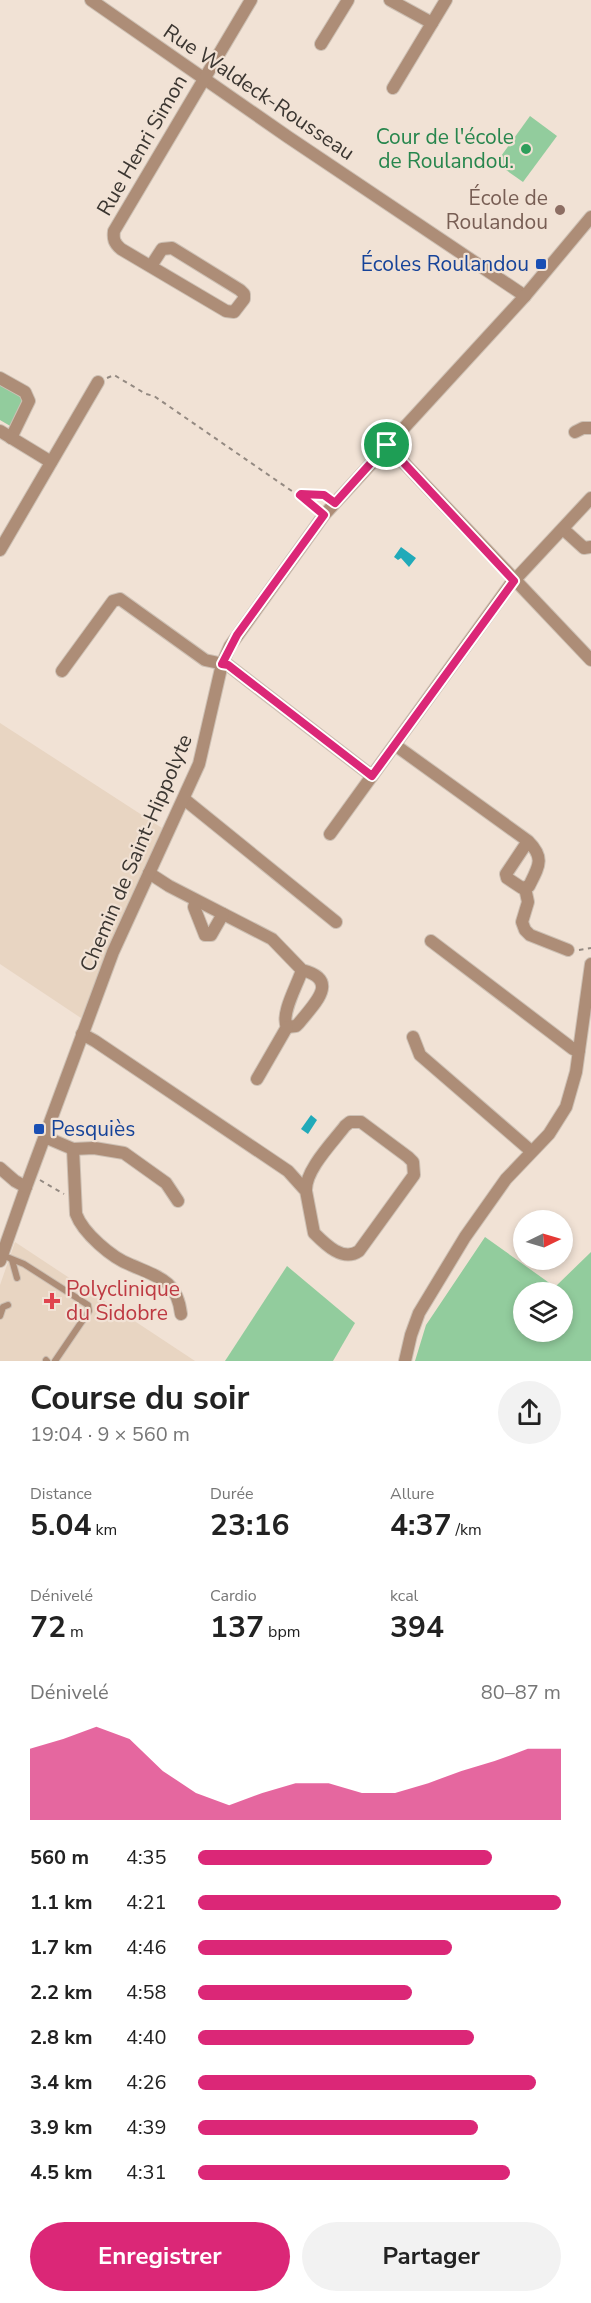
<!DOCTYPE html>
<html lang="fr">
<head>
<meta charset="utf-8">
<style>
	body { margin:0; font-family:"Nunito Sans",sans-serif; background:#f2f2f2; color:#222; height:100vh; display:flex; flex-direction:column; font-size:22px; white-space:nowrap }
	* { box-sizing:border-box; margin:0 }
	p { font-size:20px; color:#767676 }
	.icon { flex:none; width:33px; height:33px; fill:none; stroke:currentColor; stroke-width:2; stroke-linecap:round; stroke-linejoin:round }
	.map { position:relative; height:1361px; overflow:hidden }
	.side { display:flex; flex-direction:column; background:#fff; flex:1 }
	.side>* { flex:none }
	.needle { width:39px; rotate:85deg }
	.controls { position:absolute; left:513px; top:1210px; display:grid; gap:12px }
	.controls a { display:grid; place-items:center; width:60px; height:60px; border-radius:50%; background:#fff; box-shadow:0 3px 9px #0003; font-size:30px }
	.pin { position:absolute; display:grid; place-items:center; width:51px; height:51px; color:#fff; margin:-26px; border:3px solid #fff; border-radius:50%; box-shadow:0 2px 6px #0007 }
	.round { display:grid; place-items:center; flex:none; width:63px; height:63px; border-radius:32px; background:#f2f2f2 }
	.head { display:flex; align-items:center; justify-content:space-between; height:102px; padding:0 30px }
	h1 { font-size:33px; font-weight:700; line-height:45px }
	.figures { display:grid; grid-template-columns:repeat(3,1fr); gap:9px; height:102px; padding:6px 30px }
	.figures div { display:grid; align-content:center }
	.figures b { font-size:30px; font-weight:700 }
	.figures small { font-size:16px; font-weight:400 }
	.figures p { font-size:16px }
	.chart { height:168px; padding:12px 30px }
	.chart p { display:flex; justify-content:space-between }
	.chart svg { width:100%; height:108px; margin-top:6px; fill:#db2777; opacity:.7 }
	.cta { display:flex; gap:12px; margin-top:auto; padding:12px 30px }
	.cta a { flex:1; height:69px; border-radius:36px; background:#db2777; color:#fff; font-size:24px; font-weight:700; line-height:69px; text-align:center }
	.cta a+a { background:#f2f2f2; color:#222 }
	ul { padding:0 30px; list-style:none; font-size:20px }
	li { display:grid; grid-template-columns:96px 72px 1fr; align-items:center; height:45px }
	li i { height:15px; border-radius:8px; background:#db2777 }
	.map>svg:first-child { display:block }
	.built { fill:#e8d5c2 }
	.green { fill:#92cc9d; fill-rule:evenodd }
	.water { fill:#21aab9 }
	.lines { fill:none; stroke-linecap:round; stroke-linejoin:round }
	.service-casing { stroke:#cdc0b4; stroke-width:8 }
	.minor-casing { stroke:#cdc0b4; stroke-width:14 }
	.tertiary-casing { stroke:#cdc0b4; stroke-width:14 }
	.path { stroke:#948a82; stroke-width:2; stroke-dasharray:4.5 4.5; stroke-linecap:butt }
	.service { stroke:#ad8d77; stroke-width:6 }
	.minor { stroke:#ad8d77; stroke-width:12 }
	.tertiary { stroke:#ad8d77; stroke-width:12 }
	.route-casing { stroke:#fff; stroke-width:12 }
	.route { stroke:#db2777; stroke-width:8 }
	.leisure-dot { fill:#2e9e5b; stroke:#f1e2d5; stroke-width:2 }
	.education-dot { fill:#8d6e63; stroke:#f1e2d5; stroke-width:2 }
	.transit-dot { fill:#1a4fb4; stroke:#f1e2d5; stroke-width:2 }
	.health-dot { fill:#e0444e; stroke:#f1e2d5; stroke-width:2 }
	.labels { text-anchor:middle; stroke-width:4.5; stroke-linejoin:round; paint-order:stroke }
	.street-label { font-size:21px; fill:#3b3631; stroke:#f1e2d5 }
	.leisure-label { font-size:21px; fill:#27864d; stroke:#f1e2d5; text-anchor:end }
	.education-label { font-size:21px; fill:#785e54; stroke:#f1e2d5; text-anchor:end }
	.transit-label { font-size:21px; fill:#164399; stroke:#f1e2d5; text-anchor:end }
	.health-label { font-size:21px; fill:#be3a42; stroke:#f1e2d5; text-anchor:start }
</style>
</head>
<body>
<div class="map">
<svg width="591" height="1361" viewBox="0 0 591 1361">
	<rect width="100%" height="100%" fill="#f1e2d5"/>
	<g class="built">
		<polygon points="0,723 162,828 81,1018 0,964"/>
		<polygon points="15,1242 195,1361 0,1361 0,1285"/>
	</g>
	<g class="green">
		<polygon points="530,116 557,136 523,182 496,163"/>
		<polygon points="0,385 21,397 24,405 12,427 0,420"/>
		<path d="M485 1237 555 1287 591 1252V1361H415L426 1325ZM524 1293H562V1332H524Z"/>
		<polygon points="287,1266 355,1323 333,1361 225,1361"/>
	</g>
	<g class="water">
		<polygon points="401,547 416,558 409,567 401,558 398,560 394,557"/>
		<polygon points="311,1115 317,1120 308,1134 301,1129"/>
	</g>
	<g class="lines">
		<g class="service-casing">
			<g id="service">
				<polyline points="2,1255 24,1264 88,1305 89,1311 55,1361"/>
				<polyline points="12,1260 17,1278"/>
				<polyline points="0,1316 3,1307 8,1305"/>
				<polyline points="46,1360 47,1361"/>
			</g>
		</g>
		<g class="minor-casing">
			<g id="minor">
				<polyline points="91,0 288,137 525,296"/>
				<polyline points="390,0 432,23"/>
				<polyline points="321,44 348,0"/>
				<polyline points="393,88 446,0"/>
				<path d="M151 266 162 249 172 248 240 290 244 294V299L234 312 226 311 121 249C114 243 113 239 114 231L251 0"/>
				<polyline points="0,378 25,392 29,401 11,438"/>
				<polyline points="0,431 51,462"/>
				<polyline points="575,432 583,428 591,428"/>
				<polyline points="387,445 591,660"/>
				<polyline points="563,529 584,548 591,547"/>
				<polyline points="0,550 98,382"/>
				<polyline points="62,671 113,601 120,599 205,660 228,665 372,776"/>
				<path d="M395 745 528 841 506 874 507 878 522 888 529 886C539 866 545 858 528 841"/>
				<polyline points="184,799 336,922"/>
				<polyline points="330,834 510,585 591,498"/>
				<path d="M149 873 169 886 272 939 302 970C298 984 280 1014 287 1027L296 1026 299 1023C314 1004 341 980 302 970"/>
				<polyline points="525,888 528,902 522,922 525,930 530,935 568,950"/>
				<polyline points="196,901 194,907 205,935 211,935 223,914"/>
				<polyline points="431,941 573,1049 579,1050"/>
				<path d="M82 1034 95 1041 288 1171 306 1191 314 1233C326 1245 343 1262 359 1251L414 1175 413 1162 408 1157 361 1122H350L345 1126C333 1142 305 1170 306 1191"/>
				<polyline points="413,1037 420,1055 531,1151"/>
				<polyline points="257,1079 287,1027"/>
				<polyline points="45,1137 73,1149 94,1148 124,1153 166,1183 178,1201"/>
				<path d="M73 1149 76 1214C83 1233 112 1258 131 1265 158 1277 177 1280 181 1314"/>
				<polyline points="0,1261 26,1187"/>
				<polyline points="405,1361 411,1335 419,1313 465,1237 506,1179 549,1134 566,1107 576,1072 591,964"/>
			</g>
		</g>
		<g class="tertiary-casing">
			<polyline id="tertiary" points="0,1168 15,1181 26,1187 113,952 199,764 222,664 230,646 324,515 525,296 591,217"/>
		</g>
		<g class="path">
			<polyline points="107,378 114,375 146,394 154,396 315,507"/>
			<polyline points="300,495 301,493 325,496"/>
			<polyline points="579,950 591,948"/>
			<polyline points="40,1180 64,1194"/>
		</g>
		<use href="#service" class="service"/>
		<use href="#minor" class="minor"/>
		<use href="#tertiary" class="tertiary"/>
	</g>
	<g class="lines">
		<g class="route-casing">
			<polygon id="route" points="387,445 514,581 372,776 228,665 222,664 237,635 324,515 300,495 301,494 324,495 335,503"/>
		</g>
		<use href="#route" class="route"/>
	</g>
	<circle class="leisure-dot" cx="526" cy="149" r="6"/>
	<circle class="education-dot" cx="560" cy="210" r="6"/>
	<g class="transit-dot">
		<rect x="535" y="258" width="12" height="12" rx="3"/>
		<rect x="33" y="1123" width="12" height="12" rx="3"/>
	</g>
	<path class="health-dot" d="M49 1292h6v6h6v6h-6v6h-6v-6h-6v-6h6z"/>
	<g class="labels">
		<g class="street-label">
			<text transform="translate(259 92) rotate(34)" y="7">Rue Waldeck-Rousseau</text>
			<text transform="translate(142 145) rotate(-60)" y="7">Rue Henri Simon</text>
			<text transform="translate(136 853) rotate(-67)" y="7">Chemin de Saint-Hippolyte</text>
		</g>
		<g class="leisure-label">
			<text x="514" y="144">Cour de l'école<tspan x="514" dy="24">de Roulandou.</tspan></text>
		</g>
		<g class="education-label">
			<text x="548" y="205">École de<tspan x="548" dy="24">Roulandou</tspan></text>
		</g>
		<g class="transit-label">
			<text x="529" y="271">Écoles Roulandou</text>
			<text x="51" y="1136" text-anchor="start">Pesquiès</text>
		</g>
		<g class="health-label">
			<text x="66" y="1296">Polyclinique<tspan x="66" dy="24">du Sidobre</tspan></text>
		</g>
	</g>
</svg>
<div class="controls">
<a><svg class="needle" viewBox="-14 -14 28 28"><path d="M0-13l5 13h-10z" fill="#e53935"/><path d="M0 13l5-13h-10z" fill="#767676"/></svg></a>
<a><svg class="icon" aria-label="layers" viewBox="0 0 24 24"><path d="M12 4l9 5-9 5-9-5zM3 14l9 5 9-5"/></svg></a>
</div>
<div class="pin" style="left:387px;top:445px;background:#1e9e55"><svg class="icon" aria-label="arrive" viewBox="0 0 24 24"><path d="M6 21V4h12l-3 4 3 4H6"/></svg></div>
</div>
<section class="side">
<div class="head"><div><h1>Course du soir</h1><p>19:04 · 9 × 560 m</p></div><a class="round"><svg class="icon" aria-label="share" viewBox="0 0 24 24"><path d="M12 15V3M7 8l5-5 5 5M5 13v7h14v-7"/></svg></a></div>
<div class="figures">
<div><p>Distance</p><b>5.04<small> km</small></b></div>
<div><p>Durée</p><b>23:16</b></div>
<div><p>Allure</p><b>4:37<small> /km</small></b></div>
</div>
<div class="figures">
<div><p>Dénivelé</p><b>72<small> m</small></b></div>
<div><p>Cardio</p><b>137<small> bpm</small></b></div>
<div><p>kcal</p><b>394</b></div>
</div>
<div class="chart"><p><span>Dénivelé</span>80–87 m</p>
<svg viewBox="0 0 160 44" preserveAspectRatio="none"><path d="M0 44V15L10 11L20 6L30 11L40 24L50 33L60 38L70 33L80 29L90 29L100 33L110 33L120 29L130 24L140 20L150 15L160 15V44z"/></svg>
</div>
<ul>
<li><b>560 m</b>4:35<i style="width:81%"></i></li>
<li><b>1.1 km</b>4:21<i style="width:100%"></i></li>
<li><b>1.7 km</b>4:46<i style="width:70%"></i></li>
<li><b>2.2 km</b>4:58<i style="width:59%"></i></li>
<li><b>2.8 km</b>4:40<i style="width:76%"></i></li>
<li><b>3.4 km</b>4:26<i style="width:93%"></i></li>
<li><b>3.9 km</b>4:39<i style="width:77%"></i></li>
<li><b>4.5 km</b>4:31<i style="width:86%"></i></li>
</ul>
<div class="cta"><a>Enregistrer</a><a>Partager</a></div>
</section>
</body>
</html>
